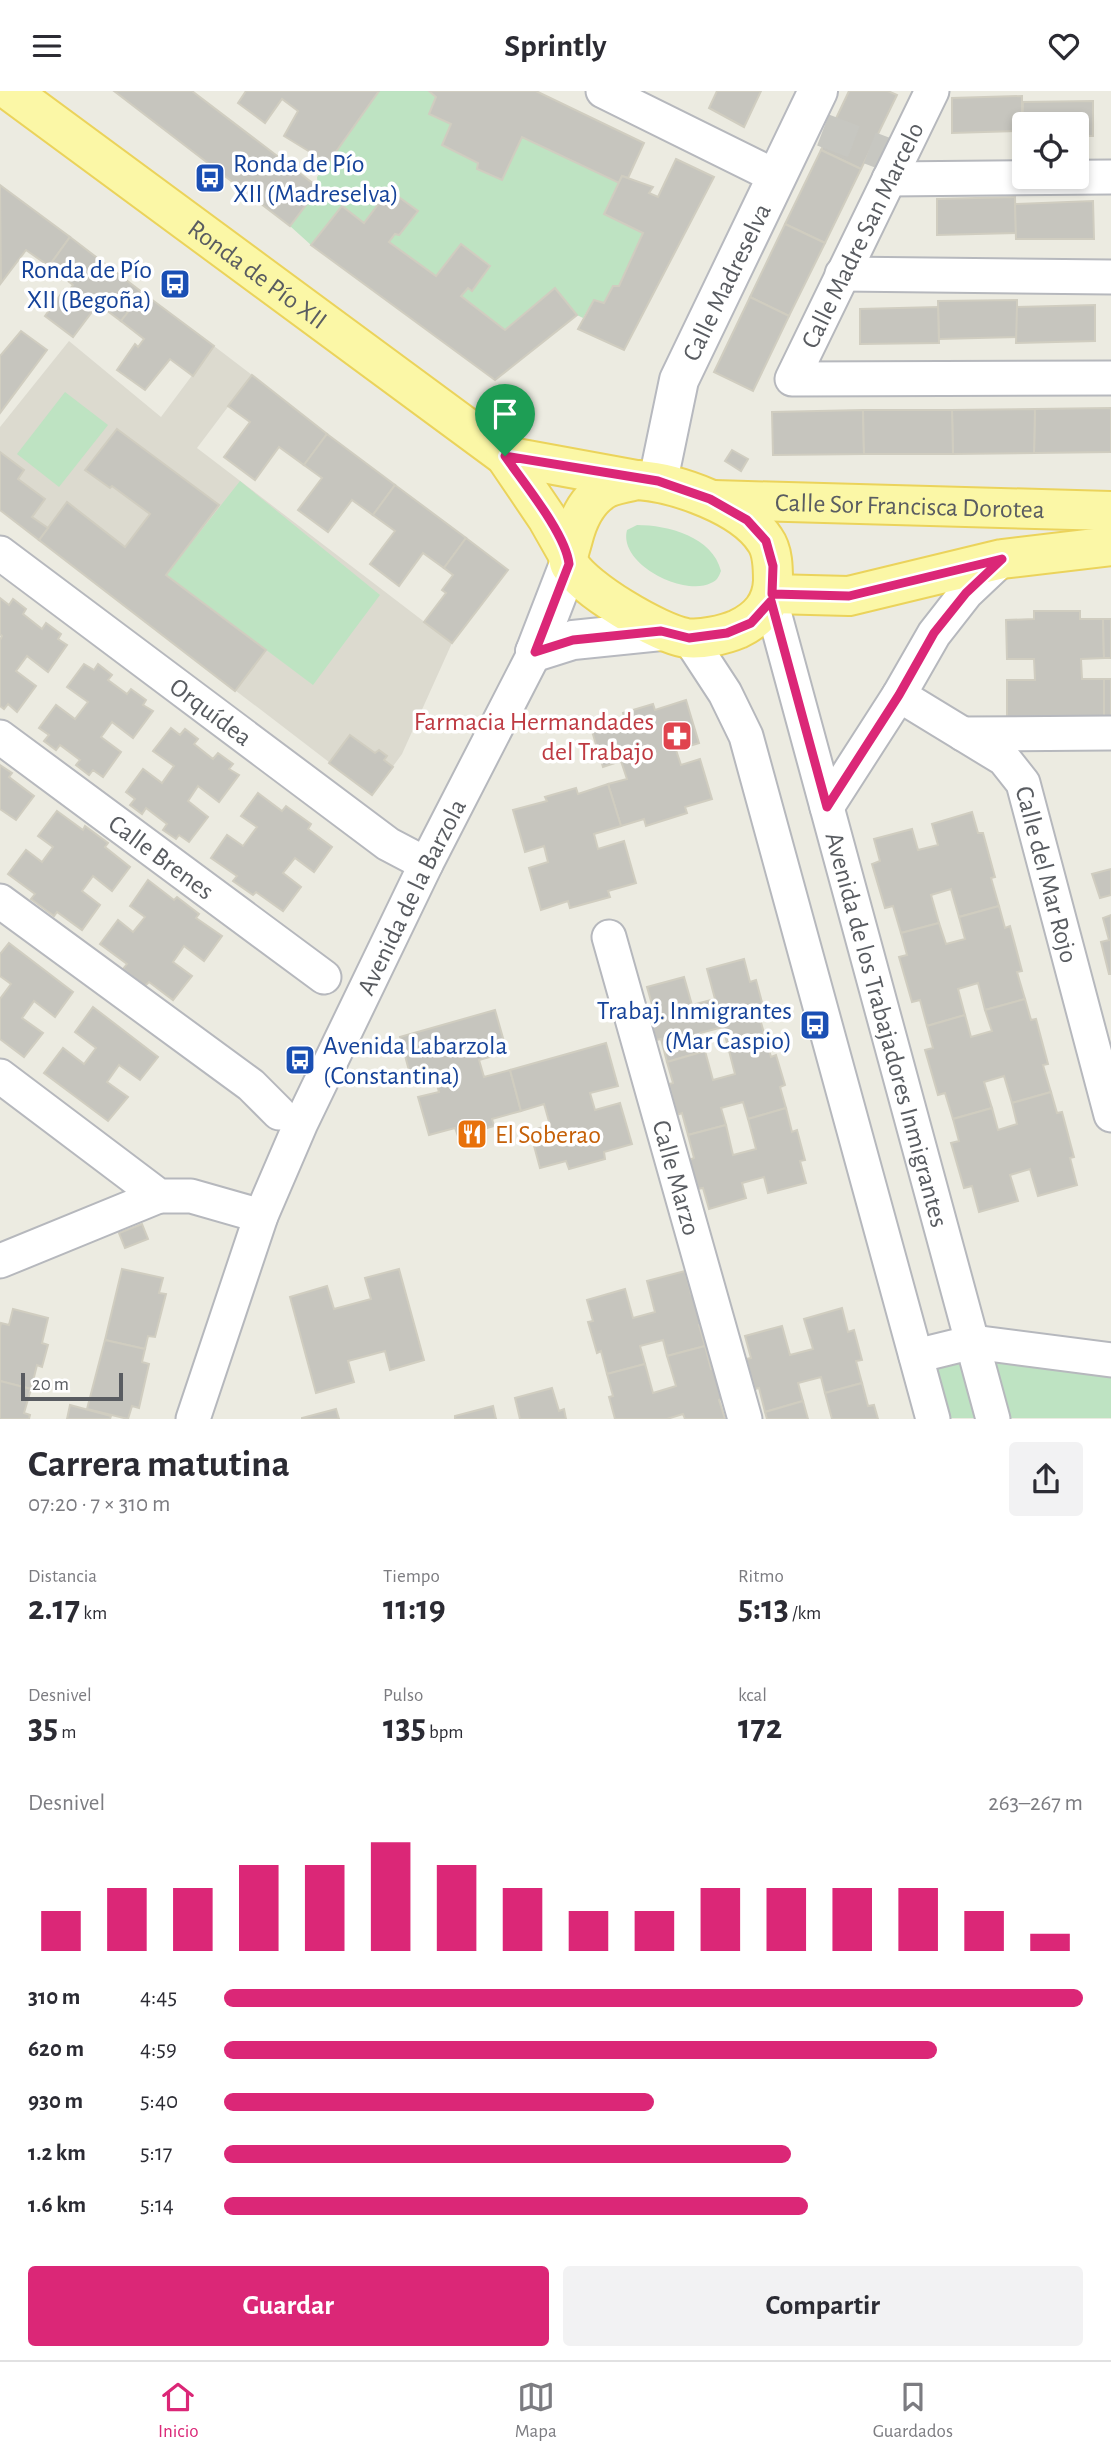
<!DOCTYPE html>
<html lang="es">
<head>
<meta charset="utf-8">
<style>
	body { margin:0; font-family:"Alegreya Sans",sans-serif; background:#f2f2f3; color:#2b2b33; height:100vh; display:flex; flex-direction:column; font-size:26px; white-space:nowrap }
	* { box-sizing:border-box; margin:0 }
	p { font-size:23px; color:#7c7c81 }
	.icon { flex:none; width:38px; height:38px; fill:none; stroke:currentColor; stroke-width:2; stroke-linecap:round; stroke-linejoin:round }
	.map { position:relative; height:1328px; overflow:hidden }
	.panel { display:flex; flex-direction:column; background:#fff; flex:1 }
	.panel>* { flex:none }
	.buttons { position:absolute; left:1012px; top:21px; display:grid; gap:14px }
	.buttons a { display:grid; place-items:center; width:77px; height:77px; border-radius:7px; background:#fff; box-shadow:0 4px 10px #0003; font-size:35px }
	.scale { position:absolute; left:21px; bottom:18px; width:102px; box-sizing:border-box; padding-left:7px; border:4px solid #595c61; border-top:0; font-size:19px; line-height:24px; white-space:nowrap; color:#595c61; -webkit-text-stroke:5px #fff; paint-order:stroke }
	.pin { position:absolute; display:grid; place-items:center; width:60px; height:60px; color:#fff; margin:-72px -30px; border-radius:50% 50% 50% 0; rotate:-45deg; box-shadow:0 0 7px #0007 }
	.pin .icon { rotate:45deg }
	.round { display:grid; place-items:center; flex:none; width:74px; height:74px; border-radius:7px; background:#f2f2f3 }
	.headline { display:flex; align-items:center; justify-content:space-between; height:119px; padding:0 28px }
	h1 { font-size:38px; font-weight:700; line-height:52px }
	.metrics { display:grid; grid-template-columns:repeat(3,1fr); gap:10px; height:119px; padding:7px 28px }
	.metrics div { display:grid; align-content:center }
	.metrics b { font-size:35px; font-weight:700 }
	.metrics small { font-size:19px; font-weight:400 }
	.metrics p { font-size:19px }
	.chart { height:196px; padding:14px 28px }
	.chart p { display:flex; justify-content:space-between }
	.chart svg { width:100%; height:126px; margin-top:7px; stroke:#db2777; stroke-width:6 }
	.cta { display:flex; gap:14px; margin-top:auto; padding:14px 28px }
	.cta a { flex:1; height:80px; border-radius:7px; background:#db2777; color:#fff; font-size:28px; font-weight:700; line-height:80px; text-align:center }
	.cta a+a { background:#f2f2f3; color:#2b2b33 }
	ul { padding:0 28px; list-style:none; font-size:23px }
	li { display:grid; grid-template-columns:112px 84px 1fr; align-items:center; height:52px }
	li i { height:18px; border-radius:9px; background:#db2777 }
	header { display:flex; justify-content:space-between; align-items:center; height:91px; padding:0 28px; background:#fff; font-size:32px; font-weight:700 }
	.tab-bar { display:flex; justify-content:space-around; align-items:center; height:98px; border-top:2px solid #e1e1e2; background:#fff; font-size:19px; color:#7c7c81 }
	.tab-bar a { display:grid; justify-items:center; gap:4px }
	.tab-bar .active { color:#db2777 }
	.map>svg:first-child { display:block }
	.education { fill:#dcdacf }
	.green { fill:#bee3c2 }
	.building { fill:#c6c5be; stroke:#d0cdc0; stroke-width:2 }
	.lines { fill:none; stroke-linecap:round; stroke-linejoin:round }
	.street-tunnel { stroke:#c7c7c1; stroke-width:33; stroke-dasharray:33 17; stroke-linecap:butt }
	.street-casing { stroke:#b6b8bd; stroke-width:37 }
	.secondary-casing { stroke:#b7b9bf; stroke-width:42 }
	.primary-casing { stroke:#ebd35b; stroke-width:42 }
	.street { stroke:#fff; stroke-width:33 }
	.secondary { stroke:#fff; stroke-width:38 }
	.primary { stroke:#fbf7a6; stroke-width:38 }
	.route-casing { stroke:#fff; stroke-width:14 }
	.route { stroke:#db2777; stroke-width:9 }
	.labels { text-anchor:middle; stroke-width:7; stroke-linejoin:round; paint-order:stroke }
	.transit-label { font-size:26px; fill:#164399; stroke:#fff; text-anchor:start }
	.street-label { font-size:26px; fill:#595c61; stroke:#fff }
	.health-label { font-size:26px; fill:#be3a42; stroke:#fff; text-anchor:end }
	.food-label { font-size:26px; fill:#c56008; stroke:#fff; text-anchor:start }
</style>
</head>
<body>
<header><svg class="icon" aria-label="menu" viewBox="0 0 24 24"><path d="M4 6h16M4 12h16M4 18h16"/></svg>Sprintly<svg class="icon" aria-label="heart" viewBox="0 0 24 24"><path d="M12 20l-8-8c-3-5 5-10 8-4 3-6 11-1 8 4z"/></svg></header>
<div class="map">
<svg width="1111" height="1328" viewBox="0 0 1111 1328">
	<rect width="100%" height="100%" fill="#ecebe1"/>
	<polygon class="education" points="69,250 161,326 214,255 252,284 197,357 452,552 402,663 372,704 0,419 0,336"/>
	<g class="green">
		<polygon points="379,0 428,0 436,6 429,23 451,33 443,54 478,72 477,78 522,46 619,92 605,123 643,142 619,195 613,195 604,212 594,209 583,227 577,224 555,197 505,239 461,205 468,197 471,199 490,174 461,153 436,185 389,151 395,143 399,144 417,120 390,99 364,132 342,115 311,154 290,135 318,97 317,86"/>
		<polygon points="65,301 108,334 59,396 17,363"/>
		<polygon points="240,390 380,504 313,594 166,484"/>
		<path d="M637 434C668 434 713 446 721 480 719 485 717 490 711 492 684 506 618 473 627 439Z"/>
		<polygon points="973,1251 1111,1285 1111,1327 933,1327 916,1265"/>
	</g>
	<g class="building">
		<polygon points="114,0 192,0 319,97 290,135"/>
		<polygon points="246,0 379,0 328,72 284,45 298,20 282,8 265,32 238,12"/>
		<polygon points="429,0 536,0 644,52 628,87 622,85 619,92 522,46 502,89 477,78 478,72 442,54 451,33 429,23 436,6"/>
		<polygon points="717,0 761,0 744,36 709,17"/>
		<polygon points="849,0 888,0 897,4 861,78 821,59"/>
		<polygon points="1022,5 1022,40 952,42 952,7"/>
		<polygon points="1093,10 1093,45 1076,45 1076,33 1024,33 1022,46 1023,11"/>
		<polygon points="821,59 861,78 825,152 785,133"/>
		<polygon points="676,68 714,86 624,259 578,238 594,209 604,212 613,195 619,195 643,142 604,123 622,85 653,96 649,102 658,106"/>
		<polygon points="0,94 70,146 49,175 26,159 1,192"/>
		<polygon points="389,99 418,120 399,144 395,143 389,151 436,185 461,153 490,175 472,200 468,197 461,205 505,239 555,197 577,224 495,289 311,154 342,115 364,132"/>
		<polygon points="1015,106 1016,142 937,144 937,108"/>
		<polygon points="1093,110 1094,148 1016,148 1015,113"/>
		<polygon points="785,133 825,152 789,225 750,206"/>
		<polygon points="70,146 143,202 121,230 98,213 73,246 45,225 64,199 67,202 73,194 49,175"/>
		<polygon points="143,202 214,255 193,285 170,268 145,299 117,279 135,253 138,256 144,248 121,230"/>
		<polygon points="750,206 789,225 753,300 714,281"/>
		<polygon points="1017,209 1017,246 939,248 938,210"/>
		<polygon points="1095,214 1095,250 1016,252 1017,216"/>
		<polygon points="938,216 939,252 860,253 860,218"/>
		<polygon points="21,240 47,259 0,322 0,265"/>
		<polygon points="252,284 327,343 304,374 279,356 255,389 224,366 250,331 228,315"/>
		<polygon points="1111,317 1111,361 1034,362 1035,318"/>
		<polygon points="1035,318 1034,362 953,363 952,319"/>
		<polygon points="863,319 864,363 773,364 772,321"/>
		<polygon points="863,319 952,319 953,363 864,363"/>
		<polygon points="117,338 219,414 166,484 266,559 235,600 39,449 67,411 125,456 150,423 112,395 110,397 85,379"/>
		<polygon points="327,343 395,394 373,424 352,409 328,441 298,419 322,387 304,374"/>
		<polygon points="732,359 748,368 741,380 725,370"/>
		<polygon points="0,361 24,379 18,388 45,408 32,426 48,437 39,449 0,419"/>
		<polygon points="395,394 466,447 444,477 423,462 399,495 370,473 395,440 373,424"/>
		<polygon points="466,447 508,479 452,552 424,531 446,502 442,499 453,484 444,477"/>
		<polygon points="0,507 9,514 13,508 26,518 23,523 42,538 46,532 61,543 58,548 67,554 48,581 27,565 16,580 36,595 17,621 8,613 4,618 0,615 0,549 2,545 0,543"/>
		<polygon points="1034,520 1080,520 1080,528 1103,528 1104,567 1081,568 1082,588 1104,588 1104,628 1007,630 1007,589 1035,589 1034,568 1007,568 1006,529 1034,528"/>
		<polygon points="1103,528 1111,528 1111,567 1104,567"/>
		<polygon points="84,573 94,579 98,573 112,584 108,589 127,603 131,598 146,609 143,614 153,620 133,647 112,631 101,646 121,661 103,686 93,679 89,684 76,674 80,669 60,654 56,659 44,650 49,644 39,637 56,614 75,628 88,611 67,596"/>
		<rect x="1104" y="588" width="7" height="40"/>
		<polygon points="686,609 699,652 676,659 681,674 700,668 712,708 685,716 687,722 646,735 644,728 621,735 608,693 627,688 621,670 603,676 591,637 624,626 623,622 653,613 655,619"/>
		<polygon points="171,637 180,644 185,638 198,648 194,653 213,668 218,662 233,673 229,678 239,684 219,711 198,695 188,710 208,726 189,751 179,744 176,748 163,739 167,733 146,717 142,723 130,714 135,708 126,701 143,678 162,692 174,675 153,660"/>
		<polygon points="350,644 375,662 379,659 387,665 384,669 393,676 372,704 329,672"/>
		<polygon points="0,674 12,682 9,686 34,705 16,729 0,718"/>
		<polygon points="608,693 621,735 594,743 598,758 624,750 636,792 608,800 610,806 570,817 568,810 541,819 529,777 548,771 544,755 525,761 513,719 547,710 545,706 576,697 578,703"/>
		<polygon points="258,702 282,720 286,715 311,733 308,738 332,756 314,781 295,767 283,782 301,796 283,820 256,801 253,804 233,790 237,785 211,767 227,744 243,755 257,736 241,725"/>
		<polygon points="57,720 83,739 85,735 108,752 105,756 130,776 112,800 93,785 82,800 100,814 82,839 57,821 54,825 31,808 35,803 8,783 26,759 42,771 53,756 38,745"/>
		<polygon points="972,721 978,742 983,742 995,786 991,787 999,815 959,826 951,798 931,804 939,832 901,842 893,815 885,817 872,773 880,770 874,748 912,738 918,759 938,754 932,733"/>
		<polygon points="1111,778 1111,804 1100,807 1092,783"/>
		<polygon points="148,789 174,809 177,806 199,823 196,827 222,845 204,870 184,855 173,871 192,885 173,909 149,891 145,895 123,878 127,873 100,853 118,829 133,841 145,826 130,815"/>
		<polygon points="999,815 1005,837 1010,835 1022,880 1017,881 1025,908 985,919 978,892 958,898 965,924 927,935 920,909 912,911 899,866 907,864 901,842 939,832 946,853 965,848 959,826"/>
		<polygon points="1111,824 1111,883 1109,883 1101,851 1109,849 1103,827"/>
		<polygon points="9,852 73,901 55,926 34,910 22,927 43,942 24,966 0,948 0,908 11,893 0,885 0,863"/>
		<polygon points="744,868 750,891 756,889 764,919 758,921 764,942 727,952 723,936 700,942 705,960 667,971 661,948 656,949 648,919 653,917 647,896 684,886 692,914 715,908 707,878"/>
		<polygon points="1025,908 1031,929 1036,928 1048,973 1043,974 1051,1001 1012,1012 1004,985 984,991 992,1017 953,1028 945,1002 938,1004 925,959 933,957 927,935 965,924 971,946 992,940 985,919"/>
		<polygon points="93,916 158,966 140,989 119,974 107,991 128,1006 108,1030 44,982 63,957 84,973 96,957 75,941"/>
		<polygon points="495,919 507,961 479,969 484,986 510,979 521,1020 492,1028 494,1035 458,1045 455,1037 429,1044 418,1006 439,1001 433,980 411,987 400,946"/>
		<polygon points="764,942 771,966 776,964 785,994 780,996 786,1017 748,1028 743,1011 721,1017 726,1034 688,1044 682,1022 677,1024 669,993 673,992 667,971 705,960 713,989 735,983 727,952"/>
		<polygon points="606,952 618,995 590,1002 595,1019 620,1012 632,1053 604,1061 605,1068 569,1078 566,1070 540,1077 530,1040 550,1034 544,1013 521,1020 510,979"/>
		<polygon points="1051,1001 1057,1022 1062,1021 1074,1066 1070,1067 1077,1094 1038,1105 1030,1078 1010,1084 1018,1110 979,1121 972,1095 964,1097 951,1052 959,1050 953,1028 992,1017 998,1039 1017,1033 1012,1012"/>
		<polygon points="786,1017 792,1041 797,1039 805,1069 800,1070 806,1092 768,1102 764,1086 742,1092 746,1107 709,1118 703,1097 697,1098 689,1069 694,1067 688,1044 726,1034 733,1064 756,1058 748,1028"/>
		<polygon points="142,1133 148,1148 125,1157 119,1142"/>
		<polygon points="122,1178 163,1187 159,1202 166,1203 155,1246 148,1245 145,1258 105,1249"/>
		<polygon points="399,1178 424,1269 390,1279 385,1260 348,1270 354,1291 316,1302 290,1206 327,1195 334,1218 371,1208 365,1187"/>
		<polygon points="685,1180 691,1203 696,1202 704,1232 699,1234 705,1255 667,1265 663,1249 640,1255 645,1273 607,1283 601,1260 597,1262 588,1231 593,1230 587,1209 625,1198 633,1227 655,1221 647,1190"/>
		<polygon points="842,1217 848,1241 854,1239 862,1269 856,1270 862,1292 825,1302 821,1286 798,1292 803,1310 765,1321 759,1297 755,1298 746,1268 751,1267 745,1245 782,1235 790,1264 813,1258 804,1228"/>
		<polygon points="13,1218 48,1227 42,1252 48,1254 42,1276 37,1274 31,1298 0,1290 0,1237 1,1232 9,1234"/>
		<polygon points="105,1249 145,1258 142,1271 149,1273 139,1317 132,1315 128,1328 87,1318"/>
		<polygon points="705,1255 711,1278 716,1277 725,1307 719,1309 725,1328 685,1328 683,1323 667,1328 615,1328 609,1306 613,1305 607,1283 645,1273 653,1302 676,1295 667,1265"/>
		<polygon points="0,1290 31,1298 24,1322 30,1324 29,1328 0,1328"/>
		<polygon points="862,1292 868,1315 874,1314 878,1328 832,1328 825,1302"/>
		<polygon points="552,1297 559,1320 564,1318 566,1328 520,1328 515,1307"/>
		<polygon points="803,1310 808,1328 767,1328 765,1321"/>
		<polygon points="70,1314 111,1325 110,1328 67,1328"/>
		<polygon points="493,1315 496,1328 455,1328 455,1325"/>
		<polygon points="336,1318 339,1328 302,1328 302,1327"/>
	</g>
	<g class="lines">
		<polyline class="street-tunnel" points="823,39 899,68"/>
		<g class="street-casing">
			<g id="street">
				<polyline points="603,0 777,86"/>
				<polyline points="932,0 792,288 1111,287"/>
				<polyline points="889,88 1111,86"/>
				<polyline points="842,183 1111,186"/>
				<path id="s1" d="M0 462 388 753 426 773"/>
				<path id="s2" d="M771 510 993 1328"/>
				<polyline points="689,547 725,602 746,645 933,1328"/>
				<path id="s3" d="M899 604 1004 668 1023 692 1111 1024"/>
				<polyline points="963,643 1111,642"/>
				<path id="s4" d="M0 646 324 886"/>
				<polyline points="827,716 899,604 934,543 966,502 1002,468"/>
				<polyline points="0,810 251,994 279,1022"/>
				<path id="s5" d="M609 846 745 1328"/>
				<polyline points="0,985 159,1105 191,1105 261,1125"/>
				<polyline points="0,1170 159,1105"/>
				<polyline points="916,1265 973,1251 1111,1269"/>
				<path id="s6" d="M193 1328 261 1125 301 1032 426 773 535 561"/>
			</g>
		</g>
		<g class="secondary-casing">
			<g id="secondary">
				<path id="s7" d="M658 390 679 289 818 0"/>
				<polyline points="535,561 573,549 661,540"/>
				<polyline points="535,561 569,473"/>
			</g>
		</g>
		<g class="primary-casing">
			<g id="primary">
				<path id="s8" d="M10 0 505 365 547 427 568 464"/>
				<polyline points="505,365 636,389"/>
				<path d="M638 389C677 392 743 415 765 449 773 460 773 477 773 490 772 513 759 528 738 538 724 544 701 549 686 547 658 542 585 499 570 474 566 467 571 456 573 448 578 428 588 407 607 397 616 393 629 391 638 389Z"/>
				<path id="s9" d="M714 409 1111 420"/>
				<polyline points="772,503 849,505 1002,468 1111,455"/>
			</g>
		</g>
		<use href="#street" class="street"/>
		<use href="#secondary" class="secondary"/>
		<use href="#primary" class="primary"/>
	</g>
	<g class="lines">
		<g class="route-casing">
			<path id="route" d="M505 365 658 390 710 408 747 429 766 450 773 475 772 503 849 505 1002 468 966 502 934 542 899 604 827 716 771 510 751 532 727 542 689 547 661 540 573 549 535 561 569 473C566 443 523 391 505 365Z"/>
		</g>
		<use href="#route" class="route"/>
	</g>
	<defs>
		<g id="bus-square" transform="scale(1.575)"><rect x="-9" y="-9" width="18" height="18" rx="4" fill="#1a4fb4" stroke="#fff"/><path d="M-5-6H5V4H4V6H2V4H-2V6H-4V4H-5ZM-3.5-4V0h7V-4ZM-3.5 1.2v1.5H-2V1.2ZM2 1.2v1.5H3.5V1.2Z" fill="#fff"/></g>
		<g id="pharmacy-square" transform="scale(1.575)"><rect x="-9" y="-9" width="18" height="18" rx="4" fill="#e0444e" stroke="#fff"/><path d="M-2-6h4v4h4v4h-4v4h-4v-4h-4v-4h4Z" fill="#fff"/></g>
		<g id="restaurant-square" transform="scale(1.575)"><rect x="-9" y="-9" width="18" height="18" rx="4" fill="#e8710a" stroke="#fff"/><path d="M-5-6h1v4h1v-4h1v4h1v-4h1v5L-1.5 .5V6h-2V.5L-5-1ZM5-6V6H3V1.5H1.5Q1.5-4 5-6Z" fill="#fff"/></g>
	</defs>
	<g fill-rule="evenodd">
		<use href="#bus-square" x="210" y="87"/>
		<use href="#bus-square" x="175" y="193"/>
		<use href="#pharmacy-square" x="677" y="645"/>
		<use href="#bus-square" x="815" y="934"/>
		<use href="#bus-square" x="300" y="969"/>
		<use href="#restaurant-square" x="472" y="1043"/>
	</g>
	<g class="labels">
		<g class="transit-label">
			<text x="233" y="81">Ronda de Pío<tspan x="233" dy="30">XII (Madreselva)</tspan></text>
			<text x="152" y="187" text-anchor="end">Ronda de Pío<tspan x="152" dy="30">XII (Begoña)</tspan></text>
			<text x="792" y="928" text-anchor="end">Trabaj. Inmigrantes<tspan x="792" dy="30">(Mar Caspio)</tspan></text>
			<text x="323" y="963">Avenida Labarzola<tspan x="323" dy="30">(Constantina)</tspan></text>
		</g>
		<g class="street-label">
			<text transform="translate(862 144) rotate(-64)" y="9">Calle Madre San Marcelo</text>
			<text dy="9" stroke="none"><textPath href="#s8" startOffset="308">Ronda de Pío XII</textPath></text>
			<text dy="9" stroke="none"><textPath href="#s7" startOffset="212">Calle Madreselva</textPath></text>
			<text dy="9" stroke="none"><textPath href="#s9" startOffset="196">Calle Sor Francisca Dorotea</textPath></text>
			<text dy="9" stroke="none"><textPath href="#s1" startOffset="264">Orquídea</textPath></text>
			<text dy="9" stroke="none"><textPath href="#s4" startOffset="201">Calle Brenes</textPath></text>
			<text dy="9" stroke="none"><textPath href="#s3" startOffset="248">Calle del Mar Rojo</textPath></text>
			<text dy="9" stroke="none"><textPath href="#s6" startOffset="567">Avenida de la Barzola</textPath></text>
			<text dy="9" stroke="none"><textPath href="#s2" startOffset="444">Avenida de los Trabajadores Inmigrantes</textPath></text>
			<text dy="9" stroke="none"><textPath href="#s5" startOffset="250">Calle Marzo</textPath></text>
		</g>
		<g class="health-label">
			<text x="654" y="639">Farmacia Hermandades<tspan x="654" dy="30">del Trabajo</tspan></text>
		</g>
		<g class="food-label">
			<text x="495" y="1052">El Soberao</text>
		</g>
	</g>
</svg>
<div class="buttons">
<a><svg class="icon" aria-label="locate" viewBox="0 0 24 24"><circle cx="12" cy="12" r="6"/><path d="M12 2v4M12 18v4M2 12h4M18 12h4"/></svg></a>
</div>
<div class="scale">20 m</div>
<div class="pin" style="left:505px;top:365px;background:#1e9e55"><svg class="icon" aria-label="arrive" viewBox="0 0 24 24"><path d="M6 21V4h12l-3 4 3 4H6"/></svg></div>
</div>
<section class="panel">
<div class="headline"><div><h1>Carrera matutina</h1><p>07:20 · 7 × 310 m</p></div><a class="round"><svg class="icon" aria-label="share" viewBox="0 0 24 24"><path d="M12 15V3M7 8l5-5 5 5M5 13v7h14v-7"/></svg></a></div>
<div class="metrics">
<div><p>Distancia</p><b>2.17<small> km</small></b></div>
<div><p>Tiempo</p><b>11:19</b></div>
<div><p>Ritmo</p><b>5:13<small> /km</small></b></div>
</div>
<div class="metrics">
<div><p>Desnivel</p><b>35<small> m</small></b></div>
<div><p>Pulso</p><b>135<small> bpm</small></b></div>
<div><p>kcal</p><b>172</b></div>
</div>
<div class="chart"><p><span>Desnivel</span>263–267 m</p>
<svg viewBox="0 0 160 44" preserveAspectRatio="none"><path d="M5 44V30M15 44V22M25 44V22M35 44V14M45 44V14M55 44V6M65 44V14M75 44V22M85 44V30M95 44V30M105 44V22M115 44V22M125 44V22M135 44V22M145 44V30M155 44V38"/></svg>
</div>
<ul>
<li><b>310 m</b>4:45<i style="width:100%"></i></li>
<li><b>620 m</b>4:59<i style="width:83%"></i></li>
<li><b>930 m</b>5:40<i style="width:50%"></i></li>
<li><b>1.2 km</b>5:17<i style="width:66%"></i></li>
<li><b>1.6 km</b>5:14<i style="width:68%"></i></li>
</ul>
<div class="cta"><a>Guardar</a><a>Compartir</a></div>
</section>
<nav class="tab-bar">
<a class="active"><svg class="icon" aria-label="home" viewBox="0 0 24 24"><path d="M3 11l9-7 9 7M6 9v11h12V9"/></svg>Inicio</a>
<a><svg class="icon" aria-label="map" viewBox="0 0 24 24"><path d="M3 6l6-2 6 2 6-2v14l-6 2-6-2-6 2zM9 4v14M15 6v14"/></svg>Mapa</a>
<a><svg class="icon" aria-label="saved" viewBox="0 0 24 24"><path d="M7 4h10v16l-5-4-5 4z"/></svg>Guardados</a>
</nav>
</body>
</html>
